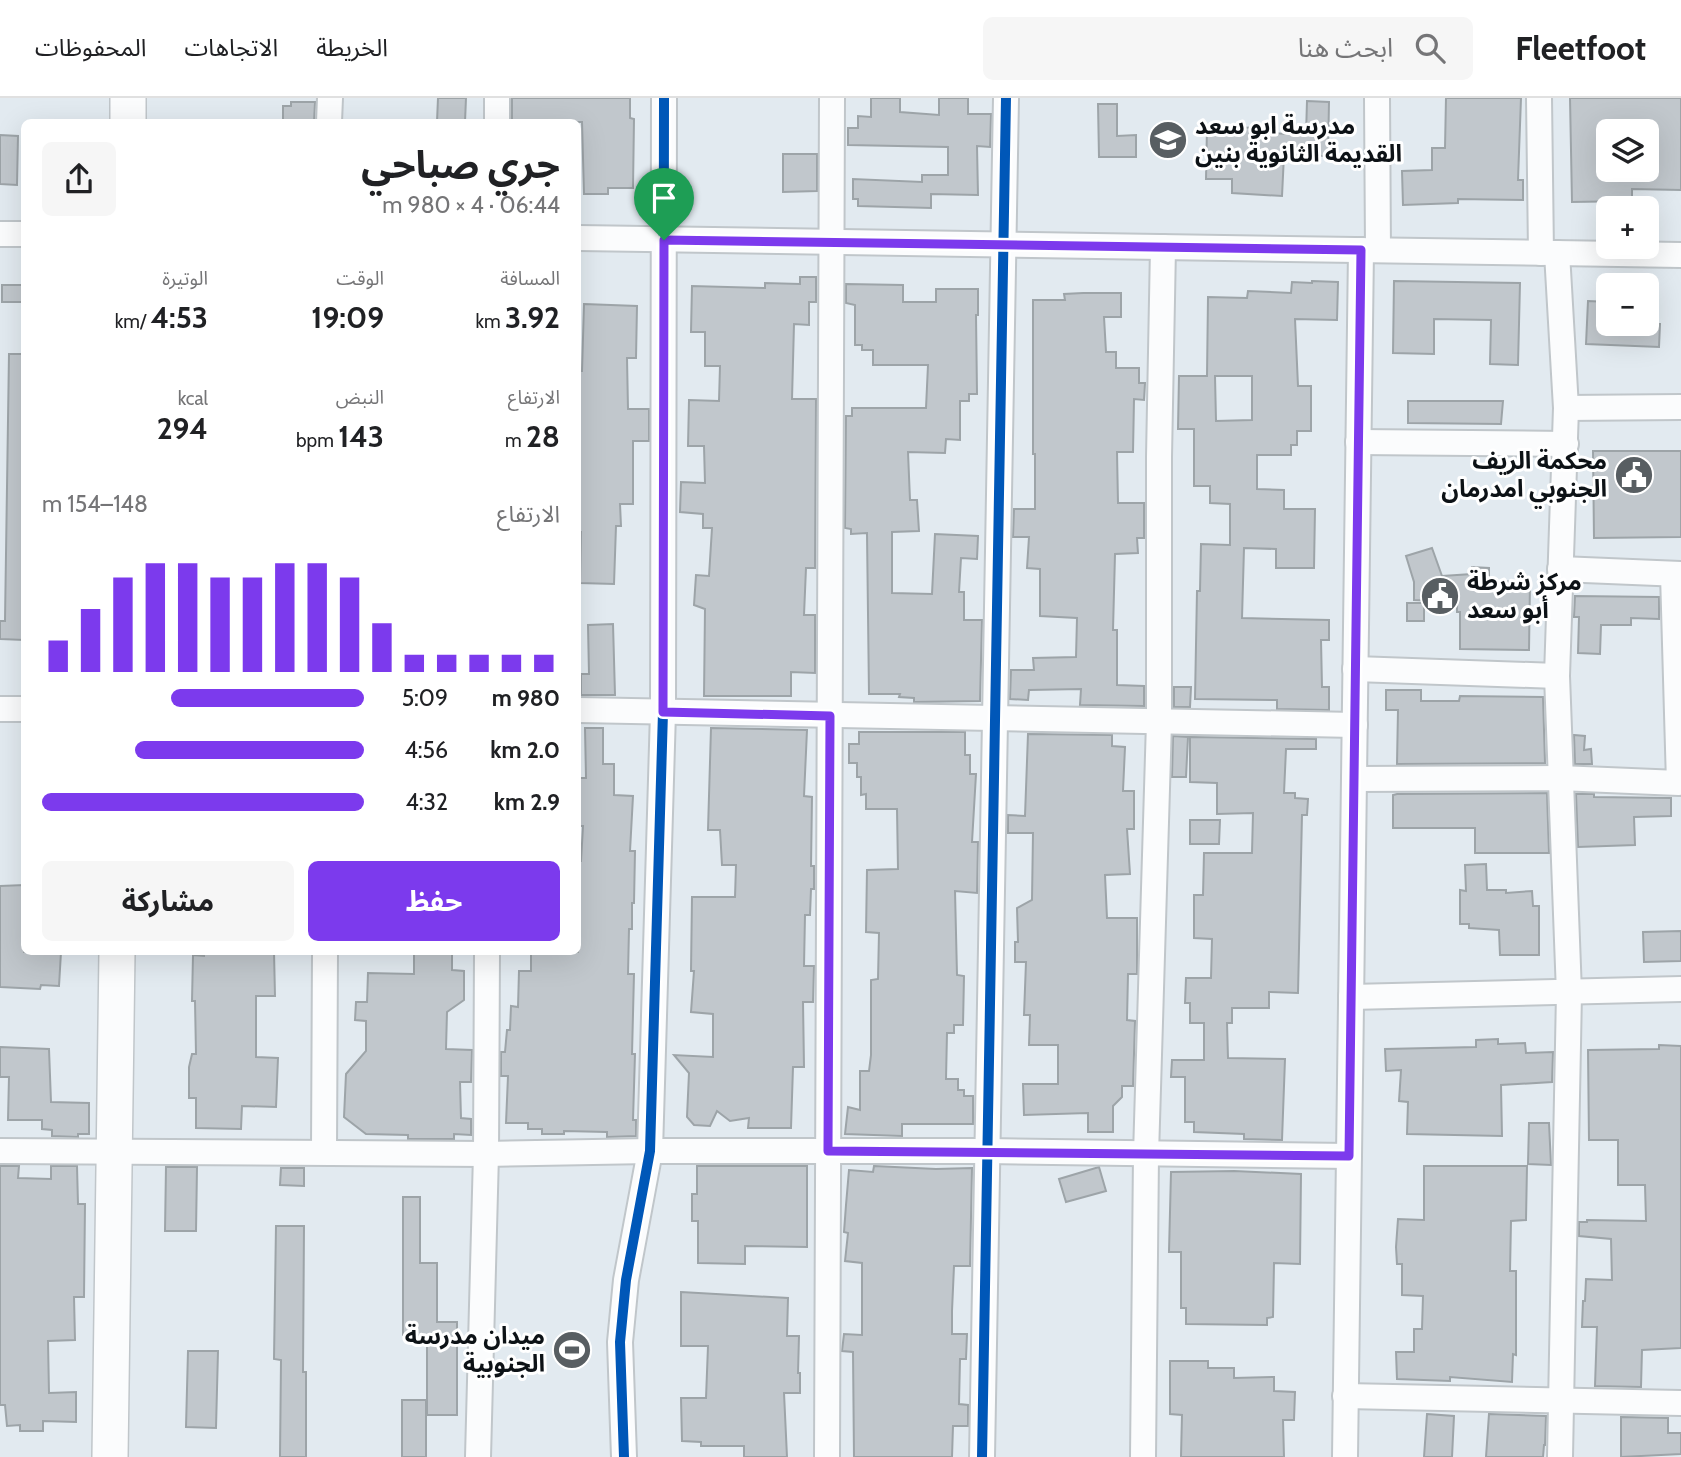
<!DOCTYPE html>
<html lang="ar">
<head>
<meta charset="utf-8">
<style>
	body { margin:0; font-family:Cabin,"Noto Sans Arabic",sans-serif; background:#f6f6f6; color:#202124; direction:rtl; height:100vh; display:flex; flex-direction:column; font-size:26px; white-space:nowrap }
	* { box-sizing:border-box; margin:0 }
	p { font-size:23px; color:#757577 }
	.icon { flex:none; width:38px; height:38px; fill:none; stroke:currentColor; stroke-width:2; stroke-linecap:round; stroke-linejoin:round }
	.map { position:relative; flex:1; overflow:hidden; direction:ltr }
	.sheet { position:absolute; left:21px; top:21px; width:560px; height:836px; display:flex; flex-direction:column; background:#fff; border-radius:10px; box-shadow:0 7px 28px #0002; direction:rtl }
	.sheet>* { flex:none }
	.buttons { position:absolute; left:1596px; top:21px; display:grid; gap:14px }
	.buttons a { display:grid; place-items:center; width:63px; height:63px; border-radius:10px; background:#fff; box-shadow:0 7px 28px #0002; font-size:35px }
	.pin { position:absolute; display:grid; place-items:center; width:60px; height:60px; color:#fff; margin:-72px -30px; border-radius:50% 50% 50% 0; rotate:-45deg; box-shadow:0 0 7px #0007 }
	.pin .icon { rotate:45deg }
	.round { display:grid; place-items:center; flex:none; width:74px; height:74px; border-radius:10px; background:#f6f6f6 }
	.summary { display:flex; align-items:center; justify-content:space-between; height:119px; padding:0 21px }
	h1 { font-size:38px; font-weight:700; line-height:52px }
	.figures { display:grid; grid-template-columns:repeat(3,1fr); gap:10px; height:119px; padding:7px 21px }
	.figures div { display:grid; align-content:center }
	.figures b { font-size:30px; font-weight:700 }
	.figures small { font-size:19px; font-weight:400 }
	.figures p { font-size:19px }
	.chart { height:196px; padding:14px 21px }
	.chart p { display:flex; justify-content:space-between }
	.chart svg { width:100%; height:126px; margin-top:7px; stroke:#7c3aed; stroke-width:6 }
	.cta { display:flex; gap:14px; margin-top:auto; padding:14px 21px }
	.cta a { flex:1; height:80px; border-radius:10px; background:#7c3aed; color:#fff; font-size:28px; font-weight:700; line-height:80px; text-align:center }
	.cta a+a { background:#f6f6f6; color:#202124 }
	ul { padding:0 21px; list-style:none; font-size:23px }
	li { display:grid; grid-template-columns:112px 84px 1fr; align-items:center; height:52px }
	li i { height:18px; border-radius:9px; background:#7c3aed }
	header { display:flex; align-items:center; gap:42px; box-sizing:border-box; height:98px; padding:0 35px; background:#fff; border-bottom:2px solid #e0e0e0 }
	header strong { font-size:33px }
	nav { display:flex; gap:38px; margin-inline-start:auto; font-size:24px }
	.search { width:490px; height:63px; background:#f6f6f6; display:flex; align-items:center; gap:18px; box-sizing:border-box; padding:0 24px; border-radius:10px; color:#757577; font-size:26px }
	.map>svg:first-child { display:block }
	.building { fill:#c1c7cc; stroke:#9da4a8; stroke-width:2; fill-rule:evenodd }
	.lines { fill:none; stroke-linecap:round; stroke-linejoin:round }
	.street-casing { stroke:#c0c6ca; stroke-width:28 }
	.secondary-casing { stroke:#c0c6ca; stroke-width:38 }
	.street { stroke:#fbfcfd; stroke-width:24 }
	.secondary { stroke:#fbfcfd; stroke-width:35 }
	.cycleway-casing { stroke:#fff; stroke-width:15 }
	.cycleway { stroke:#0057b8; stroke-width:10 }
	.route-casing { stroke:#fff; stroke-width:14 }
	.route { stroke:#7c3aed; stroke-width:9 }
	.labels { text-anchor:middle; stroke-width:6; stroke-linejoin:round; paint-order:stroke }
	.poi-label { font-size:24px; font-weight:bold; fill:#0d1216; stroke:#fff; text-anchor:start }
</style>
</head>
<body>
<header>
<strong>Fleetfoot</strong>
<div class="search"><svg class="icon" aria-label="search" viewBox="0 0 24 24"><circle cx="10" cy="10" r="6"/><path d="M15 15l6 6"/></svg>ابحث هنا</div>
<nav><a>الخريطة</a><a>الاتجاهات</a><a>المحفوظات</a></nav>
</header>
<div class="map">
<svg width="1681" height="1359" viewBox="0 0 1681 1359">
	<rect width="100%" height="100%" fill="#e2eaf0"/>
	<g class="building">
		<polygon points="438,0 466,0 465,24 437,24"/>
		<polygon points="512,0 630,0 630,20 634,21 633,90 608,90 608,96 584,96 582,24 512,24"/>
		<polygon points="871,0 900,0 900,14 939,17 939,0 968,0 968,16 991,16 990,49 977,48 978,97 931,96 931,110 858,108 858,101 853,101 853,81 922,84 922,77 948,77 948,49 848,47 848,30 858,30 858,18 871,19"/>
		<polygon points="1446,0 1521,0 1518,82 1523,82 1523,102 1458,101 1458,105 1403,107 1402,73 1432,72 1432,50 1445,50"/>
		<path d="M1570 0H1681V92L1632 91V103L1572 104ZM1608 33H1648L1647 72H1608Z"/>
		<polygon points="1307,3 1329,4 1328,58 1284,57 1282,98 1232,95 1232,81 1206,81 1207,29 1269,30 1269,35 1306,37"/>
		<polygon points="291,4 315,4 314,24 283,24 283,8 291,8"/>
		<polygon points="1098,6 1117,6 1117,38 1136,37 1136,59 1099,59"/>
		<polygon points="0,37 18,38 17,87 0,86"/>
		<polygon points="783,56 817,56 817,93 783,94"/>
		<polygon points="800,179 816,179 816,204 809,204 809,227 794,226 792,301 816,301 815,470 806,470 804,517 815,517 815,575 791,574 791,598 704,598 705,511 694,507 696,477 709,478 712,430 703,430 703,416 680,414 681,384 705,385 704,348 688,348 689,302 719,303 720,268 705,268 705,234 691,234 692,188 765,190 765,185 800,186"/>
		<path d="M1312 183 1338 184 1337 222 1295 221 1298 288H1311V333H1297V347H1291V357H1257V391L1284 392V411H1315L1314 470H1276V451L1244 450 1242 520 1329 522V542H1321L1322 589H1329V612L1277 611V602L1195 601 1197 493H1200L1201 446 1230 447V406L1210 405V388H1194V331H1178L1179 278H1207L1208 199 1247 200 1248 193 1291 195 1292 184 1312 185ZM1215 278H1252V322L1216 323Z"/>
		<polygon points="1394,183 1520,185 1518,267 1490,266 1491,222 1434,221 1434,256 1393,255"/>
		<polygon points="846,186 903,187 903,204 936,204 936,191 978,191 978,217 976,217 977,296 969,296 969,303 960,303 960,342 946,341 945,355 908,354 910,402 917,402 919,433 892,434 892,495 932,496 935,436 978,438 977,461 961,460 959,494 964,494 964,522 982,522 980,603 914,604 914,600 899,599 900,596 869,596 867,435 851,436 851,431 845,430 846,318 852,318 852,310 926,310 928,267 873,267 873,252 862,252 862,247 855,247 855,207 846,205"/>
		<rect x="2" y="187" width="22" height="17"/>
		<polygon points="1083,195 1121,195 1121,219 1104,219 1106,254 1116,254 1116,270 1139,270 1139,285 1145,285 1144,302 1134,301 1133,354 1117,354 1118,405 1144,405 1144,440 1137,440 1138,455 1115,456 1113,532 1117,532 1117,587 1144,588 1144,608 1080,607 1081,591 1029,592 1028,602 1010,601 1011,572 1034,572 1033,560 1076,559 1077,520 1040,518 1040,471 1027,470 1029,439 1013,439 1014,411 1035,411 1035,356 1033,356 1033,202 1065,202 1064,196"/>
		<polygon points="1588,203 1608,204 1608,226 1660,226 1659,249 1586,246"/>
		<polygon points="584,206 637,208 636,260 627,260 628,311 649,311 649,343 633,343 633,406 620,406 621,428 616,428 614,486 580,485 581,434 578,434 578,273 582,273"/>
		<polygon points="9,256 24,256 24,542 0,541 0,523 5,523"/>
		<polygon points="1408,303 1503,303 1501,326 1408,325"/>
		<polygon points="1593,353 1681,353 1681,439 1594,440"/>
		<polygon points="1432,450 1442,478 1472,476 1472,469 1489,470 1489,483 1530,484 1529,552 1460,551 1460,514 1457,514 1457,504 1414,502 1414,484 1406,458"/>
		<polygon points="1575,498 1659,499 1659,521 1631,520 1631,527 1601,527 1600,556 1578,555 1579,519 1574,519"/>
		<rect x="1407" y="505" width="17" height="18"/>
		<polygon points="613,526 615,597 581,597 581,576 589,576 588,527"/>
		<polygon points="1174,589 1191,589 1190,609 1174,609"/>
		<polygon points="1386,592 1421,592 1421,603 1459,603 1460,598 1543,599 1545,665 1397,666 1398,612 1386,612"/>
		<polygon points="585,630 603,630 603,666 614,666 614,697 633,698 630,753 635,753 634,805 632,805 632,831 629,831 628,876 634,876 632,956 635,956 633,1022 636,1022 636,1038 607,1039 607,1034 564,1033 564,1036 542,1036 542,1031 528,1031 528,1025 506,1025 508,978 501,978 501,954 505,954 507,932 510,932 511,908 518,909 519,873 531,873 531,854 578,854 578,763 581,763 583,728 578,728 578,680 586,680"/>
		<polygon points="711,630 807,632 804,698 812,699 811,768 814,768 814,791 811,791 810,817 805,817 804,868 814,868 813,904 803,904 804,969 793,969 791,1030 748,1030 749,1020 730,1023 717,1013 710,1028 694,1027 687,1019 689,975 674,957 713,959 713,916 691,914 694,873 691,873 692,799 735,799 736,767 722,767 720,732 708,732"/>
		<polygon points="859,634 965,634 965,657 970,657 970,676 976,676 972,744 978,744 977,795 955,793 957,877 964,878 963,927 954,927 954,935 947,935 946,981 958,981 958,992 964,992 964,998 973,998 973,1026 902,1026 902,1038 845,1036 848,1009 860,1012 860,973 869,973 871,957 871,882 878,881 879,835 866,834 867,772 898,771 897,711 866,711 866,696 861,697 861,679 857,679 857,665 849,665 849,646 859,646"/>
		<polygon points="1028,636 1112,637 1112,648 1125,649 1123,693 1134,693 1134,731 1127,731 1130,776 1105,777 1107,820 1137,820 1137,876 1128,876 1127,922 1135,923 1133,988 1122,988 1122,999 1113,1008 1113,1034 1088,1034 1088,1015 1024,1017 1023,986 1058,986 1058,947 1029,947 1030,917 1024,917 1026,864 1015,864 1015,844 1018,844 1017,810 1032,802 1033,735 1008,735 1008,717 1025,718"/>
		<polygon points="1574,637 1585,638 1584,652 1591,651 1592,666 1575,666"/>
		<polygon points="1173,638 1188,639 1186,679 1172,679"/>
		<polygon points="1190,639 1316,641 1316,651 1286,651 1284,695 1295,695 1295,700 1308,701 1307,717 1302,717 1298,895 1269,894 1269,910 1232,910 1232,925 1227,925 1228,960 1285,961 1282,1042 1244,1041 1244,1036 1194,1034 1194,1024 1185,1024 1185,979 1171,979 1172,962 1204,962 1204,925 1190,925 1190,905 1185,905 1186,880 1211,880 1212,841 1194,840 1194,797 1203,797 1204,755 1252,755 1253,715 1217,716 1217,685 1190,684"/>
		<polygon points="1547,695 1549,755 1475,755 1475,730 1393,730 1393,697 1397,696"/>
		<polygon points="1576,696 1594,696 1594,699 1671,700 1671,718 1634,719 1635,747 1578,749"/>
		<polygon points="1190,722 1220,722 1219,746 1190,746"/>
		<polygon points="1486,766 1487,792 1506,792 1506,795 1532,793 1533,808 1539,808 1539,857 1500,857 1499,832 1469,830 1469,826 1460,826 1460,792 1466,793 1465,767"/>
		<polygon points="24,787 24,854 61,854 59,888 41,887 40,891 0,889 0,788"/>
		<polygon points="1681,833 1681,863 1644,864 1643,834"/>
		<polygon points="204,854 274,854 275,898 256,898 256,959 278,960 276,1009 242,1008 241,1031 196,1030 196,1000 189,1000 189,969 192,956 196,956 195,903 192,903 193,857 204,858"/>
		<polygon points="414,854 452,854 452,872 464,873 464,902 447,914 446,951 472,952 471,984 460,984 461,1020 471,1021 471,1037 454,1036 454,1041 408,1041 408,1037 366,1036 344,1019 346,976 366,953 366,923 355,922 356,904 367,904 368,875 414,876"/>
		<polygon points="1498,941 1498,946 1525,945 1526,955 1553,954 1552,984 1501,987 1502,1038 1407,1036 1408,1004 1399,1003 1401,972 1386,973 1385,951 1476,949 1476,942"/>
		<polygon points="1659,947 1681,948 1681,1250 1642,1252 1641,1289 1595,1288 1597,1229 1582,1229 1583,1203 1585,1203 1586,1181 1612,1182 1611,1141 1579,1138 1579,1124 1587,1124 1587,1122 1646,1123 1645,1087 1618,1087 1618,1042 1589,1042 1588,952 1659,951"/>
		<polygon points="0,949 49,951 51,1004 89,1005 89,1036 78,1036 78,1039 52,1038 52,1032 42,1031 42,1022 8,1022 9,979 0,979"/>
		<polygon points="1529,1025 1549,1025 1551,1067 1528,1066"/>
		<polygon points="0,1068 19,1068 18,1080 51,1081 51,1068 77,1068 78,1106 85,1106 84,1199 74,1199 75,1242 48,1243 49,1295 76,1294 76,1324 43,1323 43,1333 20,1333 20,1327 7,1328 5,1307 0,1307"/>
		<polygon points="697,1068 807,1068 807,1149 745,1148 745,1166 698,1165 698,1123 692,1123 692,1096 697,1096"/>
		<polygon points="874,1068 936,1071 972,1070 970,1168 954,1168 952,1213 952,1236 967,1236 966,1261 960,1261 959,1306 968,1307 968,1328 953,1328 952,1359 854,1359 853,1254 842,1253 844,1236 862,1237 862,1165 845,1163 848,1135 844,1134 846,1107 849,1072 873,1074"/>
		<polygon points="1424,1068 1527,1068 1526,1122 1511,1123 1510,1173 1516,1173 1516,1257 1513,1256 1512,1284 1450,1279 1450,1283 1397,1281 1396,1254 1414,1254 1414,1231 1422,1231 1423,1198 1402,1197 1402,1166 1397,1166 1396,1149 1398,1121 1424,1122"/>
		<polygon points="166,1069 197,1069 196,1133 165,1133"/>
		<polygon points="1099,1069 1106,1093 1066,1104 1059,1081"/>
		<polygon points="281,1070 304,1070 304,1088 280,1087"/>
		<polygon points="1234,1073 1301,1076 1300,1166 1274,1165 1273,1219 1267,1220 1267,1227 1186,1226 1186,1210 1181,1210 1181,1154 1169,1154 1171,1074"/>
		<polygon points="403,1099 420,1099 420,1165 437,1165 437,1224 457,1224 457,1317 427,1317 427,1237 403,1237"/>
		<polygon points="276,1128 304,1128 303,1274 306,1274 306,1359 280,1359 281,1262 274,1261"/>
		<polygon points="681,1194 788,1200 787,1238 799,1238 798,1275 800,1275 800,1295 784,1295 787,1359 744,1359 744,1348 701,1348 701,1344 682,1343 681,1300 706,1300 708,1248 681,1248"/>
		<polygon points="188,1253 218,1253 216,1330 186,1329"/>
		<polygon points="1170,1263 1208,1263 1208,1270 1234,1270 1234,1280 1274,1279 1274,1293 1295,1294 1294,1322 1283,1322 1284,1359 1181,1359 1182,1317 1170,1316"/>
		<rect x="402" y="1302" width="24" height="57"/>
		<polygon points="1427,1316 1454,1318 1452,1359 1424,1359"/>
		<polygon points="1489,1316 1546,1318 1545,1347 1544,1347 1543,1359 1486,1359"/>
		<polygon points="1621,1319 1668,1320 1668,1335 1681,1335 1681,1356 1621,1359"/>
	</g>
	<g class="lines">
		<g class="street-casing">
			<g id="street">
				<polyline points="1377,0 1378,152"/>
				<polyline points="1539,0 1541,155"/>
				<polyline points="329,24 330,0"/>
				<polyline points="497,24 497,0"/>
				<polyline points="0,136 24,136"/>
				<polyline points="578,140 1681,157"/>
				<polyline points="1557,155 1566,310 1557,578 1569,895 1560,1359"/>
				<polyline points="1566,310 1681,309"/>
				<polyline points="1358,344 1566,346"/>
				<polyline points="1560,471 1681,476"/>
				<polyline points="1355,571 1557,578"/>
				<polyline points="0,611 24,611"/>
				<polyline points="578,612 1355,627"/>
				<polyline points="1354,681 1559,680 1679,685 1673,476"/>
				<polyline points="1351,899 1681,891"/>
				<polyline points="0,1053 486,1056 650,1053 987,1053 1349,1058"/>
				<polyline points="324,1053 325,854"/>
				<polyline points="1345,1298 1681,1305"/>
				<polyline points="478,1359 486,1056 487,854"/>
				<polyline points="624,1359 620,1244 626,1182 650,1053 663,614 664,0"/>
				<polyline points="827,1359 832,0"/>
				<polyline points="982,1359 1006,0"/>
				<polyline points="1143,1359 1146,1057 1159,624 1159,359 1163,149"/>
				<polyline points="1345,1359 1361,152"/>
			</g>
		</g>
		<g class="secondary-casing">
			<g id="secondary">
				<polyline points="128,24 128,0"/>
				<polyline points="110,1359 117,854"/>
			</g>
		</g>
		<use href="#street" class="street"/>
		<use href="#secondary" class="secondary"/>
		<g class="cycleway-casing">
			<g id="cycleway">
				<polyline points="624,1359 620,1244 626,1182 650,1053 663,614 664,0"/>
				<polyline points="982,1359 1006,0"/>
			</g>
		</g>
		<use href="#cycleway" class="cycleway"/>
	</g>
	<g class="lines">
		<g class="route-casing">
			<polygon id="route" points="664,142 1361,152 1349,1058 828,1053 830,618 663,614"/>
		</g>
		<use href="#route" class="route"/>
	</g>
	<defs>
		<g id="school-disc" transform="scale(2.0125)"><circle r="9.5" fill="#585e62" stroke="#fff"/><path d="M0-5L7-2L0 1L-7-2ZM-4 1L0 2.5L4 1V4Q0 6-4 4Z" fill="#fff"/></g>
		<g id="civic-disc" transform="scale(2.0125)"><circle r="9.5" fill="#585e62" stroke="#fff"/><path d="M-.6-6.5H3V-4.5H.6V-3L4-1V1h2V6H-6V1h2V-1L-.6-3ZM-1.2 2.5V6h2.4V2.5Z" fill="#fff"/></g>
		<g id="stadium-disc" transform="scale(2.0125)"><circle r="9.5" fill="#585e62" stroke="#fff"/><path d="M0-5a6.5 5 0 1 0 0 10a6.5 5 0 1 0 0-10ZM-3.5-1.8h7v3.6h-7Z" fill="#fff"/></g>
	</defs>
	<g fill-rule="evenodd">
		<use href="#school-disc" x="1168" y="42"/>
		<use href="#civic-disc" x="1634" y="377"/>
		<use href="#civic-disc" x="1440" y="498"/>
		<use href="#stadium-disc" x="572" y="1252"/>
	</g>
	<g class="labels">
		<g class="poi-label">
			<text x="1195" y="36">مدرسة ابو سعد<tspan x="1195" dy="28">القديمة الثانوية بنين</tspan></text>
			<text x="1607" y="371" text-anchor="end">محكمة الريف<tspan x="1607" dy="28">الجنوبي امدرمان</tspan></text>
			<text x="1467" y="492">مركز شرطة<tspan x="1467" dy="28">أبو سعد</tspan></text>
			<text x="545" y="1246" text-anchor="end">ميدان مدرسة<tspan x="545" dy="28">الجنوبية</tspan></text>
		</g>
	</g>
</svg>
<div class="buttons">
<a><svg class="icon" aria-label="layers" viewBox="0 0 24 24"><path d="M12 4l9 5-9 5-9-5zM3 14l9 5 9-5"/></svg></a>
<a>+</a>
<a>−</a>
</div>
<div class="pin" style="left:664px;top:142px;background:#1e9e55"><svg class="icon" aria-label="arrive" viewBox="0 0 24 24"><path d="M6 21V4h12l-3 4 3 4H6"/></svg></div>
<section class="sheet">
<div class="summary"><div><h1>جري صباحي</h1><p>06:44 · 4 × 980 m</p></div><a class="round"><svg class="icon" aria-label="share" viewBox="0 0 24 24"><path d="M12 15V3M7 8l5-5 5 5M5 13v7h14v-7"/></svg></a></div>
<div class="figures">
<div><p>المسافة</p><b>3.92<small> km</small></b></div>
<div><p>الوقت</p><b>19:09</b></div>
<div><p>الوتيرة</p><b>4:53<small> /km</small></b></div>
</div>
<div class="figures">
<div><p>الارتفاع</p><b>28<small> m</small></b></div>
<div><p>النبض</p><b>143<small> bpm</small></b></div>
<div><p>kcal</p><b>294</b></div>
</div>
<div class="chart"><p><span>الارتفاع</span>148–154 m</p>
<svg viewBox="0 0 160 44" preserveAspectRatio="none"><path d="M5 44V33M15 44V22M25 44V11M35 44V6M45 44V6M55 44V11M65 44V11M75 44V6M85 44V6M95 44V11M105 44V27M115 44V38M125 44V38M135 44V38M145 44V38M155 44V38"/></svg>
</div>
<ul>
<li><b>980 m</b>5:09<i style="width:60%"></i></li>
<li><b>2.0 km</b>4:56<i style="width:71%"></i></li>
<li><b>2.9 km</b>4:32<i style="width:100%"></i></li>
</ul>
<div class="cta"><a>حفظ</a><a>مشاركة</a></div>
</section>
</div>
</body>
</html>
